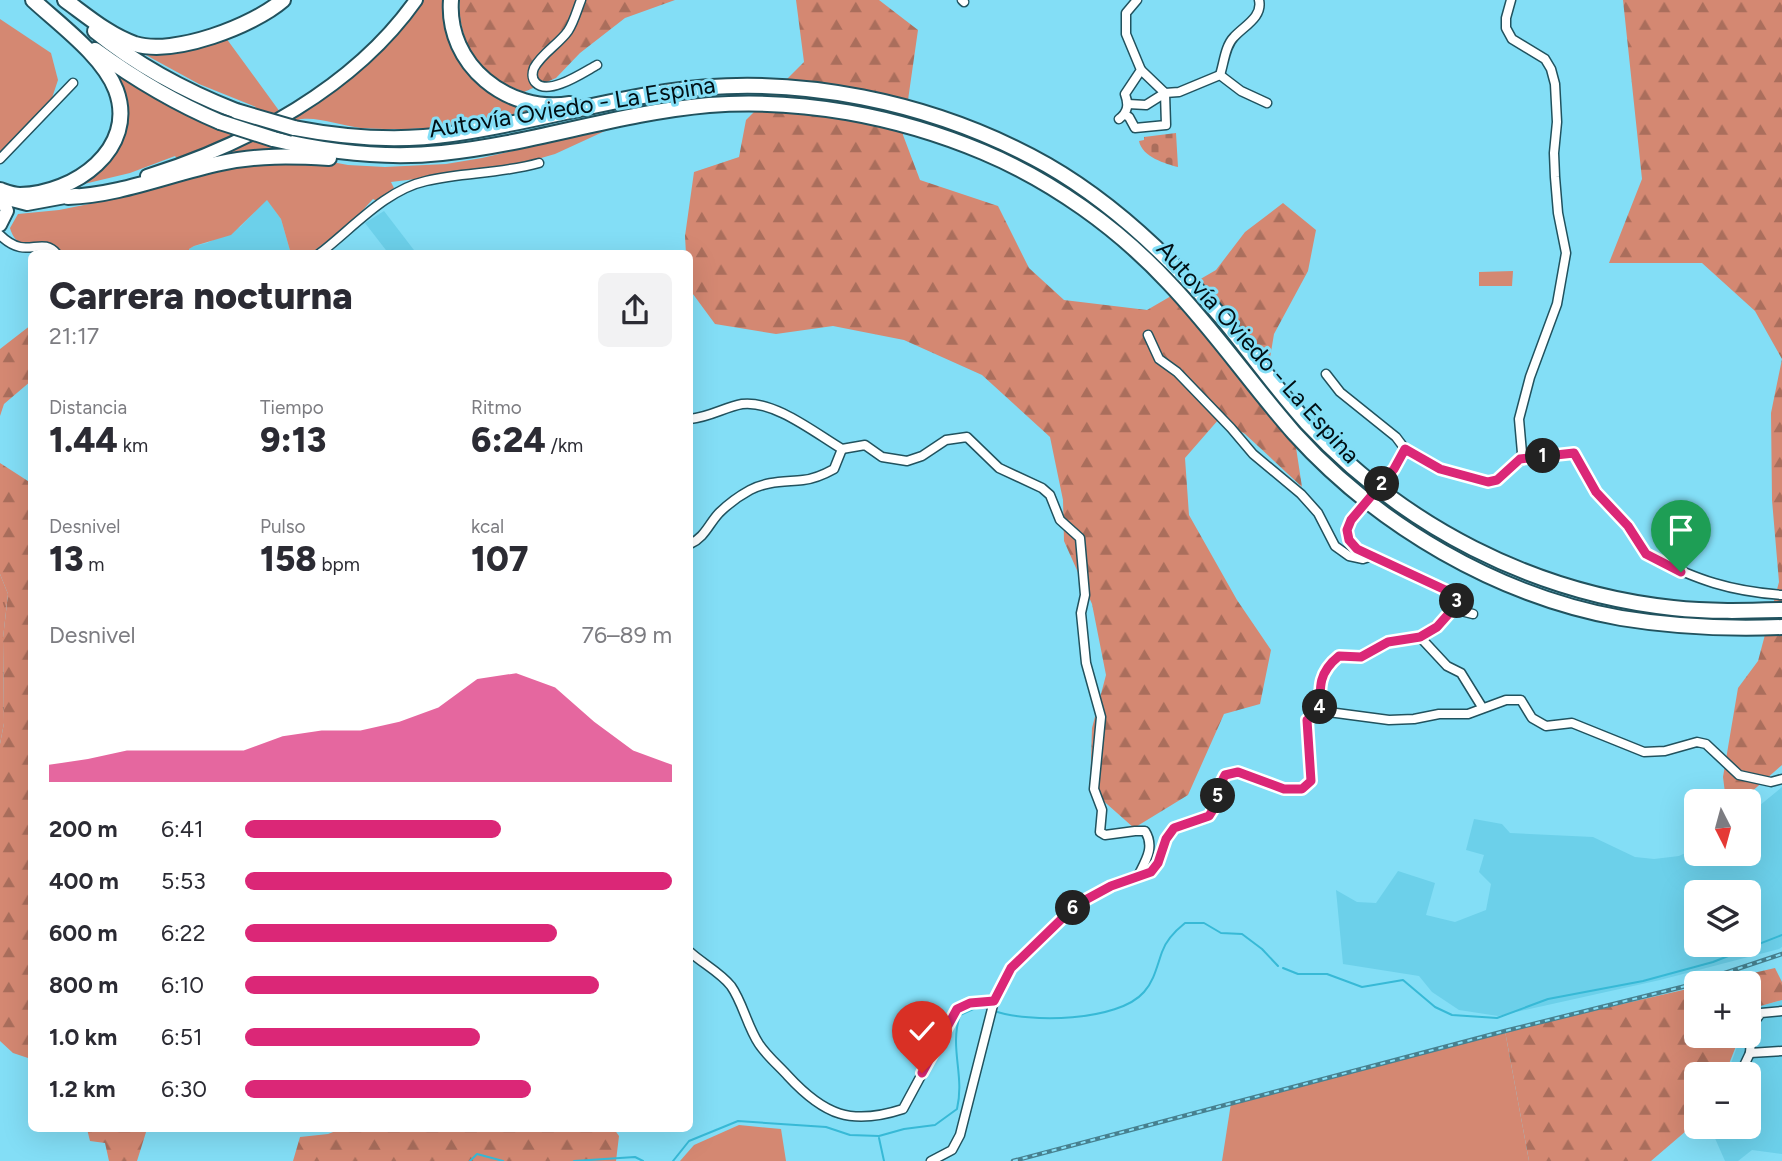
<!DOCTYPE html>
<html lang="es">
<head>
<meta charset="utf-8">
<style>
	body { margin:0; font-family:Figtree,sans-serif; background:#f2f2f3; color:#2b2b33; height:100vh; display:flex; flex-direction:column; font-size:26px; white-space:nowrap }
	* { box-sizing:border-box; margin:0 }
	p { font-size:23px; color:#7c7c81 }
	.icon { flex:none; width:38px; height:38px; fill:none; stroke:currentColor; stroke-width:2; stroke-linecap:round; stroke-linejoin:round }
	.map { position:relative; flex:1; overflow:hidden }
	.sheet { position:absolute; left:28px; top:250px; width:665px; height:882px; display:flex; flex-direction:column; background:#fff; border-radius:10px; box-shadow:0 7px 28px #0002 }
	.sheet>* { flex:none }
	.needle { width:46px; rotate:174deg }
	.tools { position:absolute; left:1684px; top:789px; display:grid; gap:14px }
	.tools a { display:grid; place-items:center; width:77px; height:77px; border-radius:10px; background:#fff; box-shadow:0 7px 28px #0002; font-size:35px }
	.pin { position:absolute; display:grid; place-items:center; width:60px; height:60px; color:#fff; margin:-72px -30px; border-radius:50% 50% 50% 0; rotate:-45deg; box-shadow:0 0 7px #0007 }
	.pin .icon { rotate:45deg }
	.km { position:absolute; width:35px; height:35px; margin:-18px; border-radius:50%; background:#222; color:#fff; font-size:19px; line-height:35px; text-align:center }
	.round { display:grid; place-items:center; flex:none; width:74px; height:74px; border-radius:10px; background:#f2f2f3 }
	.headline { display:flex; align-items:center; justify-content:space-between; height:119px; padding:0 21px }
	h1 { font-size:38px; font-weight:800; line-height:52px }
	.stats { display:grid; grid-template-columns:repeat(3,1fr); gap:10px; height:119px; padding:7px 21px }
	.stats div { display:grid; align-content:center }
	.stats b { font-size:35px; font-weight:800 }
	.stats small { font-size:19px; font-weight:400 }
	.stats p { font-size:19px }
	.chart { height:196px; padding:14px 21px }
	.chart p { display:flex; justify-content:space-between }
	.chart svg { width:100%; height:126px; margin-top:7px; fill:#db2777; opacity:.7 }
	ul { padding:0 21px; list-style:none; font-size:23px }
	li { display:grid; grid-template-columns:112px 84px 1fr; align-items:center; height:52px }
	li i { height:18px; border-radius:9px; background:#db2777 }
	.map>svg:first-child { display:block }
	.built { fill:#6cd0ea; fill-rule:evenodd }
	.grass { fill:#d48872 }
	.forest { fill:url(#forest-firs) }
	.cemetery { fill:url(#cemetery-stones) }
	.park { fill:url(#park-tufts) }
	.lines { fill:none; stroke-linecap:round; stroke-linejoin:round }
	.stream { stroke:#37b9d6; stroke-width:2 }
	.minor-casing { stroke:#21525e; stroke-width:11 }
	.trunk-casing { stroke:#21525e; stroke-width:16 }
	.motorway-casing { stroke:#21525e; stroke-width:18 }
	.minor { stroke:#fff; stroke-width:8 }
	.trunk { stroke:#fff; stroke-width:12 }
	.motorway { stroke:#fff; stroke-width:14 }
	.rail-casing { stroke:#47808f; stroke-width:4.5 }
	.rail { stroke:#83def6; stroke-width:2; stroke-dasharray:5; stroke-linecap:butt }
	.minor-bridge-casing { stroke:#21525e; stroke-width:11; stroke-linecap:butt }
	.motorway-bridge-casing { stroke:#21525e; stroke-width:18; stroke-linecap:butt }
	.minor-bridge { stroke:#fff; stroke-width:8 }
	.motorway-bridge { stroke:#fff; stroke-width:14 }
	.route-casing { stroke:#fff; stroke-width:14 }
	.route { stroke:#db2777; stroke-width:9 }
	.labels { text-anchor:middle; stroke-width:6; stroke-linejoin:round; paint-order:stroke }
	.street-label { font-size:24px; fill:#000f14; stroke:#83def6 }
</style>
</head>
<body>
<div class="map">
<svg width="1782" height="1161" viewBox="0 0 1782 1161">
	<defs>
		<pattern id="forest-firs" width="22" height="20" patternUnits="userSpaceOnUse" patternTransform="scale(1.75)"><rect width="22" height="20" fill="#d48872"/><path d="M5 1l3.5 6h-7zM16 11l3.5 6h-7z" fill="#aa6e5c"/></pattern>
		<pattern id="cemetery-stones" width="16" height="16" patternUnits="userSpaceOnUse" patternTransform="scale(1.75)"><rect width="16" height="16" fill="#d48872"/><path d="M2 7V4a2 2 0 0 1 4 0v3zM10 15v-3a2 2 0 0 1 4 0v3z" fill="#aa6e5c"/></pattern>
		<pattern id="park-tufts" width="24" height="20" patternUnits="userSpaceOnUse" patternTransform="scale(1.75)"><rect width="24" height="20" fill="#d48872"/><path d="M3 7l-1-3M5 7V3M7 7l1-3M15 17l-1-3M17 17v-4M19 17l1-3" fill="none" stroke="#aa6e5c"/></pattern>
	</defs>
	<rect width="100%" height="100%" fill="#83def6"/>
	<g class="built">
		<polygon points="267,199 281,219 291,254 189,254 189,249 194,246 207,243 240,227"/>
		<polygon points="384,211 417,254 389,254 365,223"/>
		<path d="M1782 787V947L1779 949 1660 980 1498 1016 1459 1010 1432 992 1419 976 1343 964 1336 890 1357 902 1376 903 1398 871 1435 883 1426 915 1455 922 1486 910 1491 884 1479 872 1484 855 1466 850 1474 819 1502 824 1510 833 1593 837 1635 857 1654 859 1679 856 1696 848V854H1748V815ZM1748 892V945H1696V892Z"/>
		<polygon points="1782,1000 1782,1154 1752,1150 1738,1161 1725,1161 1710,1127 1748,1127 1748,1074 1727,1074 1741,1036 1748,1036 1750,1009"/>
	</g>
	<g class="grass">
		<path d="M421 0H447L470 71 546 109C492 125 417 132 361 128 343 126 319 117 302 119 293 120 270 136 260 141L301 151 210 159 253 141 293 117Z"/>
		<polygon points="0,19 51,53 58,80 52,98 0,154"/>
		<polygon points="226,38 280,112 237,135 178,160 175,156 130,173 63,189 117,146 111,69 177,110 220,128 256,107 199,84 133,48"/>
		<path d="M604 130 605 131 555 154 506 168 391 182 394 188 377 201 373 199 351 223 310 254H291L281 219 267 200 231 235 194 246 189 249V254H61C47 229 19 260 10 228L18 214 59 210 114 199 240 166 260 163 332 162 348 165 385 167 446 164 482 158Z"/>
		<polygon points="1513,271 1512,286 1479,286 1479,272"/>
		<polygon points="1505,1031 1529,1161 1222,1161 1231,1103"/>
		<polygon points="739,1125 781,1129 786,1161 680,1161 694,1145"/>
	</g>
	<g class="forest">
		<path d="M460 0H675L625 18 580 53 556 78 524 92C516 88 507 86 499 81 472 66 457 29 460 0Z"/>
		<polygon points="796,0 879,0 918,30 903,135 920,180 998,206 1029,268 1064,300 1147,310 1216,270 1245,232 1283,203 1316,230 1308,271 1274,334 1269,364 1292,421 1302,487 1245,434 1219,419 1185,458 1189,515 1237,600 1271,650 1260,704 1224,714 1188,795 1134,828 1090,789 1092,728 1106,675 1092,604 1064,541 1063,500 1050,437 982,375 904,340 833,326 776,334 715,324 690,290 690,254 686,254 685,236 694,172 739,157 746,120 804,62"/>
		<polygon points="1623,0 1782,0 1782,765 1741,801 1726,801 1723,777 1738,688 1758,661 1779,582 1772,500 1771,413 1782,359 1755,311 1702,263 1609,263 1642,179"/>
		<polygon points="31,325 31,381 4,404 0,416 0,349"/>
		<polygon points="0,463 31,483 31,1059 13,1053 0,1041 0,744 4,723 3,638 8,594 0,574"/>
		<polygon points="1775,968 1782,982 1782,1000 1750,1009 1748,1013 1748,984 1710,983"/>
		<polygon points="1696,987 1696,1036 1740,1036 1725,1074 1696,1074 1696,1126 1686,1131 1651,1161 1529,1161 1505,1031"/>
		<polygon points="87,1129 147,1129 137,1161 109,1161 105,1143 90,1141"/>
		<polygon points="341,1129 614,1129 619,1136 616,1161 293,1161 300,1137 328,1134"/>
	</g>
	<path class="cemetery" d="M1176 133 1178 167C1166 164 1142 157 1139 141L1144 140V137Z"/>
	<polygon class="park" points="0,574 8,594 3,638 4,723 0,744"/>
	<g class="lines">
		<g class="stream">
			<polyline points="1283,968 1298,974 1327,974 1362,987 1403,980 1435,1007 1452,1015 1497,1018 1548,999 1643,981 1713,962 1782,935"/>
			<path d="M994 1011C1029 1023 1118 1022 1144 992 1154 981 1157 966 1162 952 1166 940 1175 931 1185 923H1204L1221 933 1242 934 1262 949 1278 966"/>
			<polyline points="879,1138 884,1161"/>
			<polyline points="470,1161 477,1154 503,1161"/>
			<polyline points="574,1161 635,1157 643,1161"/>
			<path d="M673 1161 689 1141 738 1121 826 1127 850 1135 879 1136 904 1129 935 1125 957 1109C965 1074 949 1049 960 1015L980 1006 988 1009"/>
		</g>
		<g class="minor-casing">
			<g id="minor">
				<path d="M581 0C577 10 574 22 568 31 559 44 542 53 534 68 532 73 532 79 536 83 549 96 584 72 597 65"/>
				<polyline points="962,0 964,2"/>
				<polyline points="1141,70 1165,93 1179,92 1220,75 1241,91 1267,103"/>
				<path d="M1220 75C1224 63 1225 46 1234 37 1244 26 1263 17 1259 0"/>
				<polyline points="1125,115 1129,117 1135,128 1166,125 1165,93 1146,105 1128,104"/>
				<path d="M1119 119C1128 112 1129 105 1125 94L1141 70 1126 34V13L1137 0"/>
				<polyline points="0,159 73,83"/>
				<path d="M0 235C6 241 11 245 20 247 34 250 46 240 57 254"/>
				<path d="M319 254C352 229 385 190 426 181 464 172 500 174 539 163"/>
				<polyline points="1148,335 1159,359 1177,372 1231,428 1253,454 1301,494 1318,513 1335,546 1349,556 1363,559 1372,556"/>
				<polyline points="1326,374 1340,392 1396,437 1405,449 1440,469 1488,482 1497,480 1519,461 1522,453 1519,419 1530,377 1557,304 1566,253 1558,213 1555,177 1554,153 1557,122 1555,84 1551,69 1545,59 1512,39 1506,28 1506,18 1511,0"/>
				<path d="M690 419C710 417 725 407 742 404 774 400 815 433 842 449L865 445 882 457 907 461 922 456 946 440 967 437 999 468 1042 488 1050 495 1060 520 1080 538 1085 595 1081 613 1086 663 1101 717 1094 789 1102 810 1100 832 1105 835 1135 831H1145C1155 847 1146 860 1138 876"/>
				<path d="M1520 459 1574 453 1596 492 1628 526 1646 554 1651 557C1698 580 1729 591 1782 595"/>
				<polyline points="1394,469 1405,449"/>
				<path d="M1351 520C1346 533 1347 539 1357 549L1454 594 1458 600C1449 617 1436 627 1420 637L1447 666 1461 673 1482 707"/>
				<path d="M690 544C705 537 708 525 719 513 728 504 739 496 750 490 767 481 784 482 803 480 814 479 825 474 834 469L842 449"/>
				<polyline points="1453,609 1473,614"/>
				<path d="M1321 711C1319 686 1319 672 1339 656L1361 657 1388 642 1420 637"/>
				<path d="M690 952C702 963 721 973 731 986 743 1003 747 1026 759 1044 767 1056 779 1066 788 1076 824 1115 851 1126 903 1109L957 1009 970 1003 994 1001"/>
				<polyline points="1782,1011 1761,1013 1752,1025 1750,1053 1782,1051"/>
				<polyline points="1740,1074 1750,1053"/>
				<path d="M931 1161 952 1150 960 1135 994 1001 1011 969 1076 905 1111 886 1151 872 1158 863 1166 839 1174 828 1209 816C1217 803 1218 788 1225 775L1239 772 1284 789H1302L1311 781 1307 720 1321 711 1389 720 1414 719 1439 714H1468L1506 700H1521L1532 718 1546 726 1572 723 1644 752 1665 751 1697 742 1706 744 1739 775 1771 782 1782 779"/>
			</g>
		</g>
		<g class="trunk-casing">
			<g id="trunk">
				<path d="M147 176C248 144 354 88 416 0"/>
				<polyline points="4,198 27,204 76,195"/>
				<polyline points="0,225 7,211 1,194"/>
			</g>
		</g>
		<g class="motorway-casing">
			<g id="motorway">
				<path d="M65 0C87 16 109 35 135 44 174 56 253 26 283 0"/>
				<path d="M451 0C446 65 508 114 570 104"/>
				<path d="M95 31C138 66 185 91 236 111"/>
				<path d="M95 50C135 79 175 103 220 122"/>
				<path d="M294 128C346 138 399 142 452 134 524 124 594 103 666 92 794 72 935 102 1047 165 1115 204 1172 259 1223 319 1251 353 1277 390 1307 423 1403 526 1533 593 1673 608 1709 612 1746 611 1782 610"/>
				<path d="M273 139C328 152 385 159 442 153 532 144 618 113 709 105 801 98 897 116 983 152 1052 181 1118 228 1169 283 1214 330 1251 384 1294 433 1378 526 1498 596 1621 618 1675 627 1728 629 1782 627"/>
				<path d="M0 190C6 192 14 195 20 195 74 194 138 149 116 90 103 56 59 24 33 0"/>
				<path d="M68 197C121 195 169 174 221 163 256 155 293 156 329 158"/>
			</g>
		</g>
		<use href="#minor" class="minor"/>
		<use href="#trunk" class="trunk"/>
		<use href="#motorway" class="motorway"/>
		<g class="rail-casing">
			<polyline id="rail" points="1013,1161 1505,1031 1686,986 1782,954"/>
		</g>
		<use href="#rail" class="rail"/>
		<g class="minor-bridge-casing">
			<polyline id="minor-bridge" points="1351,520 1394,469"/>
		</g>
		<g class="motorway-bridge-casing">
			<g id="motorway-bridge">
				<polyline points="236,111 294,128"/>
				<polyline points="220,122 273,139"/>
			</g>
		</g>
		<use href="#minor-bridge" class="minor-bridge"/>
		<use href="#motorway-bridge" class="motorway-bridge"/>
	</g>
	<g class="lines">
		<g class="route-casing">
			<path id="route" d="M922 1073 957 1009 970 1003 994 1001 1011 968 1076 905 1111 886 1151 872 1158 863 1166 839 1174 828 1209 816 1216 805 1221 783 1225 775 1238 772 1284 789H1302L1311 781 1307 720 1321 711C1319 686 1319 672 1339 656L1361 657 1388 642 1420 637 1437 627 1453 609 1458 600 1454 594 1357 549 1349 540 1347 530 1351 520 1394 469 1405 449 1440 469 1488 482 1497 480 1520 459 1574 453 1596 492 1628 526 1646 554 1681 572"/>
		</g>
		<use href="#route" class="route"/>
	</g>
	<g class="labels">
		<g class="street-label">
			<text transform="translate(572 107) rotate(-9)" y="8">Autovía Oviedo - La Espina</text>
			<text transform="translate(1258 352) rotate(48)" y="8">Autovía Oviedo - La Espina</text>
		</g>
	</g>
</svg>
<div class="tools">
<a><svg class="needle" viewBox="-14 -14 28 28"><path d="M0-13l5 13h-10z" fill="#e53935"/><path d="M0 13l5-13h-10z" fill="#7c7c81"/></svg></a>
<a><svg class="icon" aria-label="layers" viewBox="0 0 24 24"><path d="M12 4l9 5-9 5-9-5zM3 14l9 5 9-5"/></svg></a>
<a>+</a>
<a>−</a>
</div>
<div class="pin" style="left:1681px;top:572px;background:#1e9e55"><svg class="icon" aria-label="arrive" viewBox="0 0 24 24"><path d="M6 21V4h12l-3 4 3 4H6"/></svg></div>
<div class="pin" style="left:922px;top:1073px;background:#d93025"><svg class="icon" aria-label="check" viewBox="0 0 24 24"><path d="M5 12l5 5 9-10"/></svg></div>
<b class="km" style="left:1543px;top:456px">1</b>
<b class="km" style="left:1382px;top:484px">2</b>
<b class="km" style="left:1457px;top:601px">3</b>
<b class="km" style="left:1320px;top:707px">4</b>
<b class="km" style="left:1218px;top:796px">5</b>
<b class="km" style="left:1073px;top:908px">6</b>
<section class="sheet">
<div class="headline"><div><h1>Carrera nocturna</h1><p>21:17</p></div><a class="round"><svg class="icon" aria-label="share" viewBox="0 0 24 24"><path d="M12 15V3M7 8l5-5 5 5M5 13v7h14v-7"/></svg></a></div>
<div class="stats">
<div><p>Distancia</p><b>1.44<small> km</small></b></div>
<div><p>Tiempo</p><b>9:13</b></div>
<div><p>Ritmo</p><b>6:24<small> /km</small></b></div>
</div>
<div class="stats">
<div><p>Desnivel</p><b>13<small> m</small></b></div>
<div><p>Pulso</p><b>158<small> bpm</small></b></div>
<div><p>kcal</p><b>107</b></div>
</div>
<div class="chart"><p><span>Desnivel</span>76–89 m</p>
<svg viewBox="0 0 160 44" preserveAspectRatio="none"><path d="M0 44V38L10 36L20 33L30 33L40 33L50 33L60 28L70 26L80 26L90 23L100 18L110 8L120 6L130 11L140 23L150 33L160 38V44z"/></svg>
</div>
<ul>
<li><b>200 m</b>6:41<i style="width:60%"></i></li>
<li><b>400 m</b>5:53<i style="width:100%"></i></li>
<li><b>600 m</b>6:22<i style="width:73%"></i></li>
<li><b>800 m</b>6:10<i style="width:83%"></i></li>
<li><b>1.0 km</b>6:51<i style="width:55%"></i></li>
<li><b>1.2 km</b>6:30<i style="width:67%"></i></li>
</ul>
</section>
</div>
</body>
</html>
